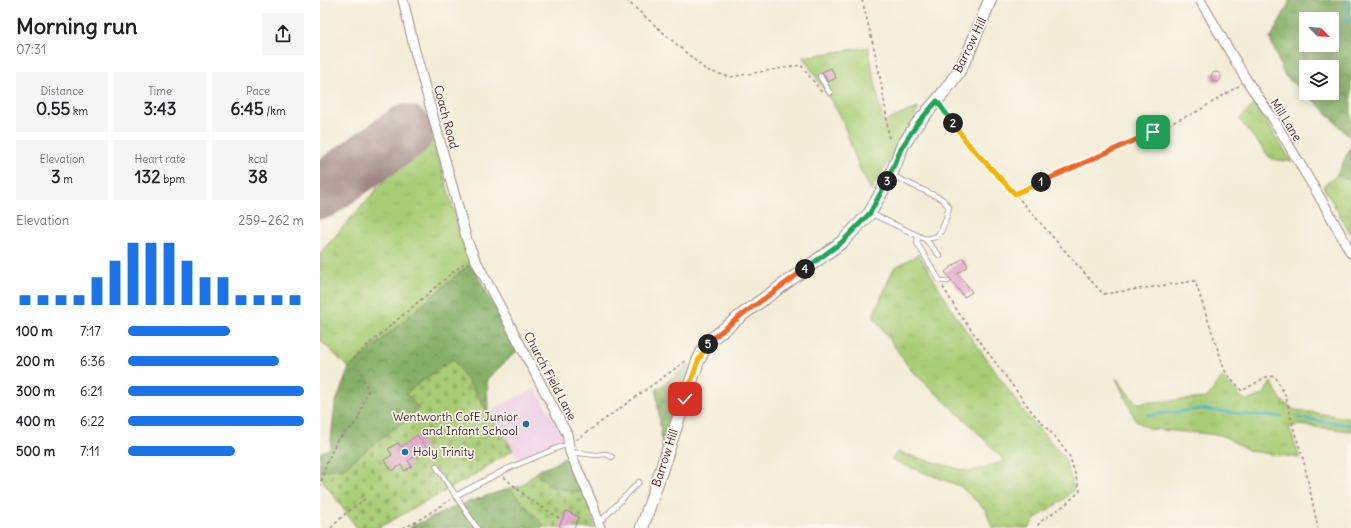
<!DOCTYPE html>
<html lang="en">
<head>
<meta charset="utf-8">
<style>
	body { margin:0; font-family:Delius,sans-serif; background:#f6f6f6; color:#202124; height:100vh; display:flex; flex-direction:column; font-size:15px; white-space:nowrap }
	* { box-sizing:border-box; margin:0 }
	p { font-size:13px; color:#757577 }
	.icon { flex:none; width:22px; height:22px; fill:none; stroke:currentColor; stroke-width:2; stroke-linecap:round; stroke-linejoin:round }
	.map { position:relative; flex:1; overflow:hidden }
	.side { display:flex; flex-direction:column; background:#fff; width:320px }
	.side>* { flex:none }
	.needle { width:26px; rotate:114deg }
	.buttons { position:absolute; left:979px; top:12px; display:grid; gap:8px }
	.buttons a { display:grid; place-items:center; width:40px; height:40px; border-radius:0px; background:#fff; box-shadow:0 2px 10px #0003; font-size:20px }
	.pin { position:absolute; display:grid; place-items:center; width:34px; height:34px; color:#fff; margin:-17px; border-radius:8px; box-shadow:0 2px 6px #0006 }
	.km { position:absolute; width:20px; height:20px; margin:-10px; border-radius:50%; background:#222; color:#fff; font-size:11px; line-height:20px; text-align:center }
	.round { display:grid; place-items:center; flex:none; width:42px; height:42px; border-radius:0px; background:#f6f6f6 }
	.headline { display:flex; align-items:center; justify-content:space-between; height:68px; padding:0 16px }
	h1 { font-size:22px; font-weight:700; line-height:30px }
	.figures { display:grid; grid-template-columns:repeat(3,1fr); gap:6px; height:68px; padding:4px 16px }
	.figures div { display:grid; align-content:center; border-radius:0px; background:#f6f6f6; text-align:center }
	.figures b { font-size:17px; font-weight:700 }
	.figures small { font-size:11px; font-weight:400 }
	.figures p { font-size:11px }
	.chart { height:112px; padding:8px 16px }
	.chart p { display:flex; justify-content:space-between }
	.chart svg { width:100%; height:72px; margin-top:4px; stroke:#1a73e8; stroke-width:6 }
	ul { padding:0 16px; list-style:none; font-size:13px }
	li { display:grid; grid-template-columns:64px 48px 1fr; align-items:center; height:30px }
	li i { height:10px; border-radius:5px; background:#1a73e8 }
	main { display:flex; flex:1; min-height:0 }
	.map>svg:first-child { display:block }
	.built { fill:#efd0e7 }
	.grass { fill:url(#grass-tufts); stroke:#7a7650 }
	.forest { fill:url(#forest-crowns); stroke:#686849; fill-rule:evenodd }
	.cemetery { fill:url(#cemetery-stones); stroke:#7a7650 }
	.garden { fill:#a9cd76; stroke:#7a7650 }
	.lines { fill:none; stroke-linecap:round; stroke-linejoin:round }
	.stream { stroke:#4cb5cb; stroke-width:2.5 }
	.runway { stroke:#9e8682; stroke-width:55 }
	.building { fill:#dea0c7 }
	.lane-casing { stroke:#9e8682; stroke-width:6 }
	.street-casing { stroke:#9e8682; stroke-width:11 }
	.secondary-casing { stroke:#9e8682; stroke-width:14 }
	.path { stroke:#9e8682; stroke-width:1.5; stroke-dasharray:3 3; stroke-linecap:butt }
	.lane { stroke:#fff; stroke-width:4.5 }
	.street { stroke:#fff; stroke-width:9 }
	.secondary { stroke:#fff; stroke-width:12 }
	.split-1-casing { stroke:#fff; stroke-width:8 }
	.split-2-casing { stroke:#fff; stroke-width:8 }
	.split-3-casing { stroke:#fff; stroke-width:8 }
	.split-4-casing { stroke:#fff; stroke-width:8 }
	.split-5-casing { stroke:#fff; stroke-width:8 }
	.split-6-casing { stroke:#fff; stroke-width:8 }
	.split-1 { stroke:#f0652b; stroke-width:5 }
	.split-2 { stroke:#f5b400; stroke-width:5 }
	.split-3 { stroke:#22a559; stroke-width:5 }
	.split-4 { stroke:#22a559; stroke-width:5 }
	.split-5 { stroke:#f0652b; stroke-width:5 }
	.split-6 { stroke:#f5b400; stroke-width:5 }
	.poi-dot { fill:#1f6fb2; stroke:#fbf7ec; stroke-width:1.5 }
	.labels { text-anchor:middle; stroke-width:3.5; stroke-linejoin:round; paint-order:stroke }
	.street-label { font-size:12px; fill:#4a1f2b; stroke:#fbf7ec }
	.poi-label { font-size:12px; fill:#4a1f2b; stroke:#fbf7ec; text-anchor:end }
</style>
</head>
<body>
<main>
<section class="side">
<div class="headline"><div><h1>Morning run</h1><p>07:31</p></div><a class="round"><svg class="icon" aria-label="share" viewBox="0 0 24 24"><path d="M12 15V3M7 8l5-5 5 5M5 13v7h14v-7"/></svg></a></div>
<div class="figures">
<div><p>Distance</p><b>0.55<small> km</small></b></div>
<div><p>Time</p><b>3:43</b></div>
<div><p>Pace</p><b>6:45<small> /km</small></b></div>
</div>
<div class="figures">
<div><p>Elevation</p><b>3<small> m</small></b></div>
<div><p>Heart rate</p><b>132<small> bpm</small></b></div>
<div><p>kcal</p><b>38</b></div>
</div>
<div class="chart"><p><span>Elevation</span>259–262 m</p>
<svg viewBox="0 0 160 44" preserveAspectRatio="none"><path d="M5 44V38M15 44V38M25 44V38M35 44V38M45 44V27M55 44V17M65 44V6M75 44V6M85 44V6M95 44V17M105 44V27M115 44V27M125 44V38M135 44V38M145 44V38M155 44V38"/></svg>
</div>
<ul>
<li><b>100 m</b>7:17<i style="width:58%"></i></li>
<li><b>200 m</b>6:36<i style="width:86%"></i></li>
<li><b>300 m</b>6:21<i style="width:100%"></i></li>
<li><b>400 m</b>6:22<i style="width:100%"></i></li>
<li><b>500 m</b>7:11<i style="width:61%"></i></li>
</ul>
</section>
<div class="map">
<svg width="1031" height="528" viewBox="0 0 1031 528">
	<defs>
		<pattern id="grass-tufts" width="24" height="20" patternUnits="userSpaceOnUse"><rect width="24" height="20" fill="#a9cd76"/><path d="M3 7l-1-3M5 7V3M7 7l1-3M15 17l-1-3M17 17v-4M19 17l1-3" fill="none" stroke="#93b066"/></pattern>
		<pattern id="forest-crowns" width="20" height="18" patternUnits="userSpaceOnUse"><rect width="20" height="18" fill="#86b067"/><path d="M2 6a3 3 0 1 1 6 0M12 15a3 3 0 1 1 6 0" fill="none" stroke="#708f55"/></pattern>
		<pattern id="cemetery-stones" width="16" height="16" patternUnits="userSpaceOnUse"><rect width="16" height="16" fill="#a9cd76"/><path d="M2 7V4a2 2 0 0 1 4 0v3zM10 15v-3a2 2 0 0 1 4 0v3z" fill="#93b066"/></pattern>
	</defs>
	<rect width="100%" height="100%" fill="#fbf7ec"/>
	<filter id="ink" filterUnits="userSpaceOnUse"><feTurbulence type="fractalNoise" baseFrequency=".025" numOctaves="2"/><feDisplacementMap in="SourceGraphic" scale="8" xChannelSelector="R" yChannelSelector="G"/><feConvolveMatrix kernelMatrix="1 2 1 2 8 2 1 2 1" color-interpolation-filters="sRGB"/></filter>
	<filter id="wash" filterUnits="userSpaceOnUse"><feTurbulence type="fractalNoise" baseFrequency=".012" numOctaves="4" result="noise"/><feDisplacementMap in="SourceGraphic" scale="16" xChannelSelector="R" yChannelSelector="G"/><feGaussianBlur stdDeviation="0.9" result="paint"/><feColorMatrix in="noise" values="0 0 0 0 0 0 0 0 0 0 0 0 0 0 0 0 0 1.4 0 .05"/><feComposite in="paint" operator="in"/></filter>
	<g filter="url(#wash)">
		<rect width="100%" height="100%" fill="#f3edd8"/>
		<polygon class="built" points="215,388 243,437 241,442 199,460 168,412"/>
		<g class="grass">
			<polygon points="935,104 972,162 951,159 919,119"/>
			<polygon points="110,129 143,241 151,263 29,368 0,340 0,253"/>
			<polygon points="1017,175 1031,181 1031,235 1003,186"/>
			<polygon points="599,254 635,315 708,417 744,457 754,489 743,500 716,518 709,528 672,528 666,510 640,486 571,460 577,452 650,472 685,461 647,422 591,370 553,316 574,268"/>
			<polygon points="902,377 926,401 944,394 951,382 962,401 975,410 1031,418 1031,431 979,425 969,427 980,458 930,451 901,435 830,429 816,421 796,378 816,403 887,398"/>
		</g>
		<g class="forest">
			<path d="M969 0H1031V139L1002 108 964 75 950 39 969 3ZM986 19H1012V45H986ZM986 67H1012V93H986Z"/>
			<polygon points="1031,146 1031,181 1017,175"/>
			<polygon points="151,263 198,350 167,379 168,412 133,359 86,393 99,409 24,468 0,471 0,453 10,448 15,404 29,368"/>
			<polygon points="370,363 343,451 336,390"/>
			<polygon points="247,455 264,493 234,488 216,473 219,470 233,465"/>
			<polygon points="190,488 225,526 222,528 89,528 136,506"/>
		</g>
		<g class="cemetery">
			<polygon points="133,359 193,450 149,478 58,528 37,528 0,477 0,471 24,468 99,409 86,393"/>
			<polygon points="216,473 234,488 264,493 271,506 275,528 226,528 190,488 201,486"/>
		</g>
		<polygon class="garden" points="548,47 563,123 588,111 599,108 551,191 539,167 520,115 483,57"/>
		<g class="lines">
			<g class="stream">
				<polyline points="1027,0 1026,16 1031,25"/>
				<polyline points="827,415 882,409 921,414 962,417"/>
				<polyline points="978,418 1031,425"/>
			</g>
			<polyline class="runway" points="0,192 86,132"/>
		</g>
		<g id="blocks">
			<g class="building">
				<polygon points="511,68 516,78 508,82 502,72"/>
				<circle cx="896" cy="77" r="5"/>
				<polygon points="643,258 648,266 638,273 652,292 644,297 625,272"/>
				<polygon points="97,435 107,448 88,461 92,466 85,471 81,465 72,471 64,460 72,455 68,449 78,443 81,447"/>
				<polygon points="246,511 259,517 254,528 243,528 239,526"/>
			</g>
		</g>
	</g>
	<g filter="url(#ink)">
		<use href="#blocks" fill-opacity="0" stroke="#9e8682" stroke-width="1"/>
		<g class="lines">
			<g class="lane-casing">
				<g id="lane">
					<polyline points="500,76 510,93"/>
					<polyline points="550,213 605,239 616,237 621,231 625,222 629,207 622,199 571,175"/>
					<polyline points="598,236 597,243 620,281 628,281"/>
					<polyline points="605,239 620,256"/>
					<polyline points="250,452 277,455 286,454 292,457"/>
					<polyline points="116,466 157,528"/>
					<polyline points="135,496 187,469 242,446 248,446"/>
					<polyline points="278,524 319,482"/>
				</g>
			</g>
			<g class="street-casing">
				<g id="street">
					<polyline points="83,0 95,51 147,240 154,257 247,434 250,452 273,505 280,528"/>
					<polyline points="880,0 927,81 952,117 1005,206 1031,253"/>
				</g>
			</g>
			<g class="secondary-casing">
				<polyline id="secondary" points="322,528 365,399 378,361 385,347 393,338 423,314 522,242 550,213 571,175 582,147 597,124 624,92 639,71 648,54 670,0"/>
			</g>
			<g class="path">
				<polyline points="306,0 386,70 410,77 481,65 503,94"/>
				<path d="M542 0C554 46 565 93 569 140"/>
				<polyline points="622,109 649,145 695,194 783,294 875,281 905,371 922,391 946,377 955,376 966,397 973,427 983,458 998,528"/>
				<polyline points="695,194 878,111 920,85"/>
				<polyline points="623,287 638,312 712,412 737,439 750,457 760,491 746,504 720,522 716,528"/>
				<polyline points="256,440 367,360"/>
				<polyline points="184,477 209,499 239,518"/>
				<polyline points="0,487 6,465 17,440 37,422 48,390 34,357 146,261"/>
				<polyline points="11,528 26,513 45,499"/>
				<polyline points="83,528 94,523 130,500"/>
			</g>
			<use href="#lane" class="lane"/>
			<use href="#street" class="street"/>
			<use href="#secondary" class="secondary"/>
		</g>
	</g>
	<g class="lines" filter="url(#ink)">
		<g class="split-1-casing">
			<polyline id="split-1" points="721,182 833,132"/>
		</g>
		<g class="split-2-casing">
			<polyline id="split-2" points="633,123 649,145 695,194 721,182"/>
		</g>
		<g class="split-3-casing">
			<polyline id="split-3" points="567,181 582,147 597,124 617,101 633,123"/>
		</g>
		<g class="split-4-casing">
			<polyline id="split-4" points="485,269 522,242 550,213 567,181"/>
		</g>
		<g class="split-5-casing">
			<polyline id="split-5" points="388,344 393,338 423,314 485,269"/>
		</g>
		<g class="split-6-casing">
			<polyline id="split-6" points="365,399 378,361 388,344"/>
		</g>
		<use href="#split-1" class="split-1"/>
		<use href="#split-2" class="split-2"/>
		<use href="#split-3" class="split-3"/>
		<use href="#split-4" class="split-4"/>
		<use href="#split-5" class="split-5"/>
		<use href="#split-6" class="split-6"/>
	</g>
	<g class="poi-dot">
		<circle cx="206" cy="424" r="4"/>
		<circle cx="85" cy="452" r="4"/>
	</g>
	<g class="labels">
		<g class="street-label">
			<text transform="translate(650 45) rotate(-64)" y="4">Barrow Hill</text>
			<text transform="translate(126 117) rotate(75)" y="4">Coach Road</text>
			<text transform="translate(966 120) rotate(58)" y="4">Mill Lane</text>
			<text transform="translate(230 376) rotate(62)" y="4">Church Field Lane</text>
			<text transform="translate(345 458) rotate(-72)" y="4">Barrow Hill</text>
		</g>
		<g class="poi-label">
			<text x="198" y="421">Wentworth CofE Junior<tspan x="198" dy="14">and Infant School</tspan></text>
			<text x="93" y="456" text-anchor="start">Holy Trinity</text>
		</g>
	</g>
</svg>
<div class="buttons">
<a><svg class="needle" viewBox="-14 -14 28 28"><path d="M0-13l5 13h-10z" fill="#e53935"/><path d="M0 13l5-13h-10z" fill="#757577"/></svg></a>
<a><svg class="icon" aria-label="layers" viewBox="0 0 24 24"><path d="M12 4l9 5-9 5-9-5zM3 14l9 5 9-5"/></svg></a>
</div>
<div class="pin" style="left:833px;top:132px;background:#1e9e55"><svg class="icon" aria-label="arrive" viewBox="0 0 24 24"><path d="M6 21V4h12l-3 4 3 4H6"/></svg></div>
<div class="pin" style="left:365px;top:399px;background:#d93025"><svg class="icon" aria-label="check" viewBox="0 0 24 24"><path d="M5 12l5 5 9-10"/></svg></div>
<b class="km" style="left:721px;top:182px">1</b>
<b class="km" style="left:633px;top:123px">2</b>
<b class="km" style="left:567px;top:181px">3</b>
<b class="km" style="left:485px;top:269px">4</b>
<b class="km" style="left:388px;top:344px">5</b>
</div>
</main>
</body>
</html>
